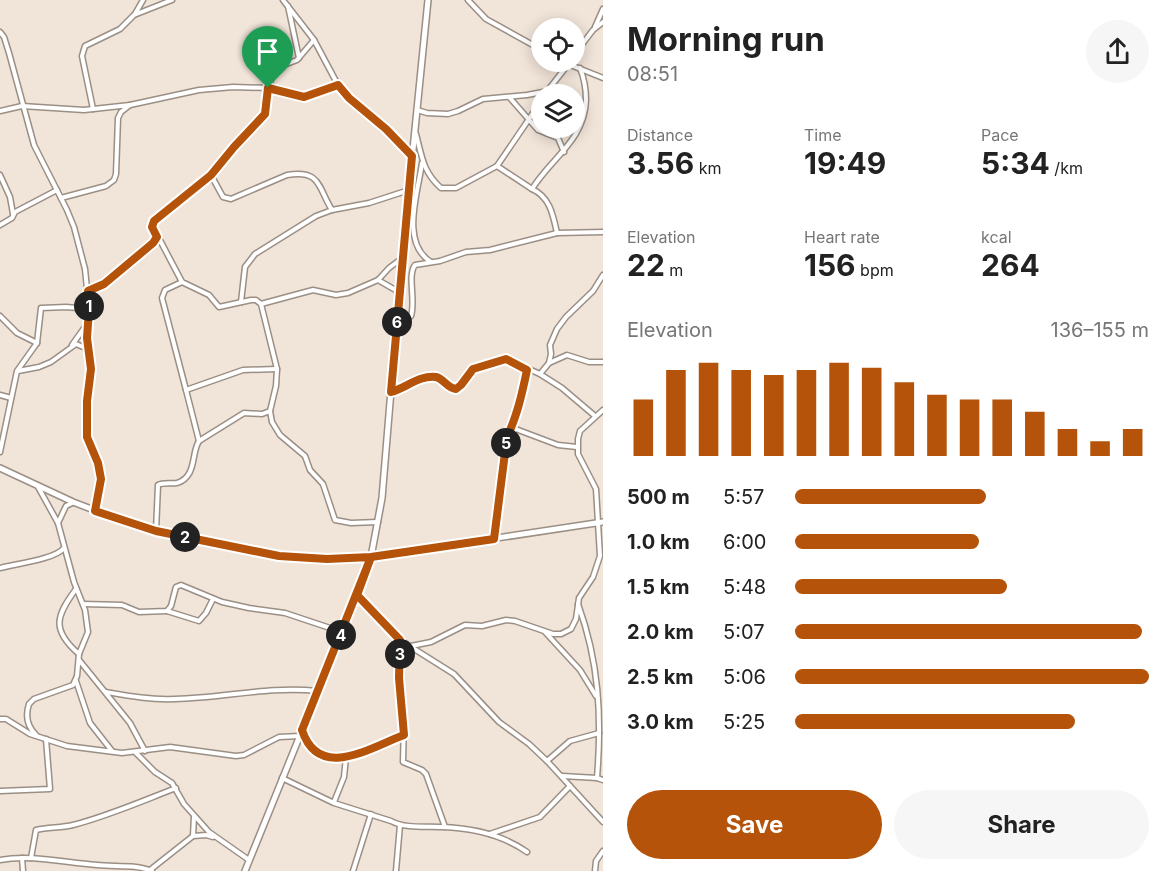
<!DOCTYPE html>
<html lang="en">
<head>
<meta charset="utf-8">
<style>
	body { margin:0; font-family:Inter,sans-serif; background:#f6f6f6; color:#222; height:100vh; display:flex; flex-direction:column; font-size:22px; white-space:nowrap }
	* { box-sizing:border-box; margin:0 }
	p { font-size:20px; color:#767676 }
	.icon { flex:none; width:33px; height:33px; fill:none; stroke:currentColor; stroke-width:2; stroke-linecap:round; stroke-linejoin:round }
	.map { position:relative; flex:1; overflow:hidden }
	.side { display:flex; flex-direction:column; background:#fff; width:570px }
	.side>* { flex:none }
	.buttons { position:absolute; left:531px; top:18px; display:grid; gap:12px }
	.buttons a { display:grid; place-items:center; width:54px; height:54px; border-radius:50%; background:#fff; box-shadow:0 3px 15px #0003; font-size:30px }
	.pin { position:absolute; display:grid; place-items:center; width:51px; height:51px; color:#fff; margin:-62px -26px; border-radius:50% 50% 50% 0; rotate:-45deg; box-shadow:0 0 6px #0007 }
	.pin .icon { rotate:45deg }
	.km { position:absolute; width:30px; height:30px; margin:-15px; border-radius:50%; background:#222; color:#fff; font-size:16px; line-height:30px; text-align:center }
	.round { display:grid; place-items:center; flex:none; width:63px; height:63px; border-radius:32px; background:#f6f6f6 }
	.head { display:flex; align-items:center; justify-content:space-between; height:102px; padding:0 24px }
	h1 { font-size:33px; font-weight:700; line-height:45px }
	.metrics { display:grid; grid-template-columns:repeat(3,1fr); gap:9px; height:102px; padding:6px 24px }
	.metrics div { display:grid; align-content:center }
	.metrics b { font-size:30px; font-weight:700 }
	.metrics small { font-size:16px; font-weight:400 }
	.metrics p { font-size:16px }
	.chart { height:168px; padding:12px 24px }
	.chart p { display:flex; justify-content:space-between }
	.chart svg { width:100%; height:108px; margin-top:6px; stroke:#b45309; stroke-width:6 }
	.primary-button { display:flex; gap:12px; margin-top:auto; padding:12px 24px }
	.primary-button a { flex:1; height:69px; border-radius:36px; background:#b45309; color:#fff; font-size:24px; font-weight:700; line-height:69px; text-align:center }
	.primary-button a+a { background:#f6f6f6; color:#222 }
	ul { padding:0 24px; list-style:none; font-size:20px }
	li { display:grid; grid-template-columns:96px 72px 1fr; align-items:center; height:45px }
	li i { height:15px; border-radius:8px; background:#b45309 }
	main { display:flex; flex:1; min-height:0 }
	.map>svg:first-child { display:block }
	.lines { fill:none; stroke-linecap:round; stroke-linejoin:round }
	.minor-casing { stroke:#9b8f85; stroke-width:7 }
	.tertiary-casing { stroke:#9b8f85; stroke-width:8 }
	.minor { stroke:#fff; stroke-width:4 }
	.tertiary { stroke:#fff; stroke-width:5 }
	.route-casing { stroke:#fff; stroke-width:12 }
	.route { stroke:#b45309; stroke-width:8 }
</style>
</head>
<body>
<main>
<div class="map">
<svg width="603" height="871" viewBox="0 0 603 871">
	<rect width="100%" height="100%" fill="#f1e4d9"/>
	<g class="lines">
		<g class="minor-casing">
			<g id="minor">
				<polyline points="283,0 314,40 338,85 349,98 386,129 412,156"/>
				<polyline points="468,0 486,19 542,50"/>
				<polyline points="288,6 299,58"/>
				<polyline points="135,14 143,0"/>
				<polyline points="595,27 603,9"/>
				<polyline points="0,32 4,37 9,53 34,145 67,210 74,227 85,269 89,309 87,337 91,369 87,401 87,437 96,459 101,479 95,511"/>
				<polyline points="314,40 297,60 276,68 268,88 304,97 338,85"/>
				<polyline points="574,55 593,30 603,22"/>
				<polyline points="563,62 603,78"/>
				<polyline points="545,94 570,62"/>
				<polyline points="510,98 538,130 558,138 564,152"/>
				<polyline points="130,105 199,90 233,87 268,88 268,105 265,114 211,175 156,219 152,225 182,282 209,295 219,307 251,300 256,300 261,304 313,290 336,295 348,293 378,280 389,268 401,259"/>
				<polyline points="93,109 82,56 85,46 120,29 134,15 172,0"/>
				<polyline points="417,110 427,113 448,114 458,111 483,99 527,95 548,91"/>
				<polyline points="0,111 22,106 84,110 130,105 121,112 118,118 116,174 114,180 106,186 61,198"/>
				<path d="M416 134C422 157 423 172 441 188H456L497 166 532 189"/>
				<path d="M422 163C418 193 400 243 431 262"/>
				<polyline points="497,166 542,100"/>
				<polyline points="0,175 10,197 13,214"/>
				<path d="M211 175 223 197 231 199 287 175C321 169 318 188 332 210"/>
				<polyline points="0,225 12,218 15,212 57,190"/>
				<path d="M557 233C553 215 550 197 532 189 551 158 585 140 586 100 586 90 584 78 580 68"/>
				<polyline points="378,280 399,292"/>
				<polyline points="182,282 165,290 162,298 186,390"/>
				<polyline points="88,291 104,283 146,250 157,237"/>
				<polyline points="241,302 245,267 255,254 316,216 332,210 369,203 409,190"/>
				<polyline points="261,304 277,369 276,386 270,411 272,422 280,435 305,456 310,470 323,484 335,520 351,523 378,522"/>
				<polyline points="0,316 17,333 37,343 17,371 0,452"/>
				<path d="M397 319H406L411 316C416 300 407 276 415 265L440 261 466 252 490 250 557 233 603 232"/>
				<polyline points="37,343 41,308 66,307 89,309"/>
				<polyline points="72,345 87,324"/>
				<polyline points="549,363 567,355 589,362 603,362"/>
				<polyline points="18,371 39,367 51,362 76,344 88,349"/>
				<polyline points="540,374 549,363 551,354 550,345 557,329 566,317 593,291 603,275"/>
				<path d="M391 391C406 388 419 375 436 377 444 379 447 388 456 389L461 385 473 369 506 359 540 374 562 388 595 416"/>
				<polyline points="0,395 11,398"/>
				<polyline points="513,428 558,445 577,447"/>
				<polyline points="199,441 186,390 243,370 277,369"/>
				<polyline points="58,523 66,506 72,503"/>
				<path d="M156 531 158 485C164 482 170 484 177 483 197 477 191 453 199 441L244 413 262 414 270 411"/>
				<path d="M494 539 507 437C517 416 522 394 527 370"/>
				<path d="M0 568C15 564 56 559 64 548"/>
				<path d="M76 589C56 616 51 630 79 654"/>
				<polyline points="357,595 400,640 454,674 499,722 529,744 547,761 603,822"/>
				<polyline points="83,604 122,605 139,612 167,611 171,606 176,587 181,585 222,602 249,608 285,613 342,632"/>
				<path d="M578 604C599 662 602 716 597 778"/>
				<polyline points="167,611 199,621 206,613 213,599"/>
				<polyline points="545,632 580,670 596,696"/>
				<polyline points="400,640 398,670 404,722 403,762 422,770 426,774 445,827"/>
				<polyline points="411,646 431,642 465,625 482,626 506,620 515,621 553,634 561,634 571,629 576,619 579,598 593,577 600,556 596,489 578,454 578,439 580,431 603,410"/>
				<polyline points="79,660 130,723 145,751"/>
				<polyline points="76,681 90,723 112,751"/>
				<path d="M106 692C129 696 151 700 175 699 225 698 267 686 318 691"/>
				<polyline points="0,719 6,719 30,734 67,746 122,753 170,747 236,756 244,755 279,737 300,736"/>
				<path d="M302 730C320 781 372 747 404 735"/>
				<path d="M36 735C27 726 25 716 29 704L34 699 73 685 77 676 79 654 88 632 85 610 74 582 58 523 37 485"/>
				<polyline points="136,753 155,772 172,783 184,804 209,832 249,860"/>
				<polyline points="547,761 570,741 599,733"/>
				<polyline points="562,776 597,778 603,780"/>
				<path d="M282 778 334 803 391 821C406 829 426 826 442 827 471 828 503 835 527 852"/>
				<polyline points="0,791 50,789 46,739"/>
				<polyline points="334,802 344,777 346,757"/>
				<polyline points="490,834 540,817 570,786"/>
				<polyline points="193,836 206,835 213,837"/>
				<polyline points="22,858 23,871"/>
				<path d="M31 858 36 830C48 827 61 828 73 825 108 816 142 801 176 788"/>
				<path d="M0 860C31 854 66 863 97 865 115 867 135 864 152 871"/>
				<polyline points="150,870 193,836 194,816"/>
				<polyline points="353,871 371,814"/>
				<polyline points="396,871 400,825"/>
				<polyline points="595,871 596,861 603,851"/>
			</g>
		</g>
		<g class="tertiary-casing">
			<g id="tertiary">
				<polyline points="0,468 73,502 136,526 287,557 327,559 371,557 603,522"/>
				<polyline points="245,871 357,595 371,557 382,498 402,259 428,0"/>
			</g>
		</g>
		<use href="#minor" class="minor"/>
		<use href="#tertiary" class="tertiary"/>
	</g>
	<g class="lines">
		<g class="route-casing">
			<path id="route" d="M268 88 265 114 234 147 211 175 154 221 152 227 157 237 153 243 104 284 88 291 89 309 87 338 91 369 87 401V437L98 463 101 479 95 511 156 531 279 556 327 559 371 557 357 595 400 640 399 678 404 735C371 747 319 782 302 730L371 557 494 539 507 437C517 416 522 394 527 370L506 359 473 369 461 385 456 389C447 388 444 379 436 377 419 375 406 388 391 392L412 156 386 129 349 98 338 85 304 97 268 88"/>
		</g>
		<use href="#route" class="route"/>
	</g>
</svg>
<div class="buttons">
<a><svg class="icon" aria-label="locate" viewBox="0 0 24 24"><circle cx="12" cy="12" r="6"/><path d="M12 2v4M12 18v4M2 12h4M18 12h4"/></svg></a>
<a><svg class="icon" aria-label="layers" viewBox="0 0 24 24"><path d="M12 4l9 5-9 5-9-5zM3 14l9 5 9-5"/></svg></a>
</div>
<div class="pin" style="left:268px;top:88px;background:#1e9e55"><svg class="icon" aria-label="arrive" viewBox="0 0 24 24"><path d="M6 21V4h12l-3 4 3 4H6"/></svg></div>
<b class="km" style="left:89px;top:306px">1</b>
<b class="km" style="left:185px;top:537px">2</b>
<b class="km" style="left:400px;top:654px">3</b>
<b class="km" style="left:341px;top:635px">4</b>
<b class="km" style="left:506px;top:443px">5</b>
<b class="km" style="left:397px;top:322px">6</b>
</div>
<section class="side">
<div class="head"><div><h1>Morning run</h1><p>08:51</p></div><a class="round"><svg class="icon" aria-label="share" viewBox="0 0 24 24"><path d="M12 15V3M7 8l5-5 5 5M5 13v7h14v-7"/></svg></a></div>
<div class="metrics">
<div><p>Distance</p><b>3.56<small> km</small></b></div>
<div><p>Time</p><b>19:49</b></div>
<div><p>Pace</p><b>5:34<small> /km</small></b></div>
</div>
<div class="metrics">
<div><p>Elevation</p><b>22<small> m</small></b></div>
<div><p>Heart rate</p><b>156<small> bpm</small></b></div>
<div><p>kcal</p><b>264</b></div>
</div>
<div class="chart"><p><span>Elevation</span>136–155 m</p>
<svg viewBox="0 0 160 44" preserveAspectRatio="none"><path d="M5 44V21M15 44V9M25 44V6M35 44V9M45 44V11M55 44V9M65 44V6M75 44V8M85 44V14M95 44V19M105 44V21M115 44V21M125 44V26M135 44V33M145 44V38M155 44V33"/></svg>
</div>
<ul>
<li><b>500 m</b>5:57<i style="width:54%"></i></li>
<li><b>1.0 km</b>6:00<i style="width:52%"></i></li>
<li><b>1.5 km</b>5:48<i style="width:60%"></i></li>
<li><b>2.0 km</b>5:07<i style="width:98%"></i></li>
<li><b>2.5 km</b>5:06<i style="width:100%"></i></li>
<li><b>3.0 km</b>5:25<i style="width:79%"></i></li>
</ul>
<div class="primary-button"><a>Save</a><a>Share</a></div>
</section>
</main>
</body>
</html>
